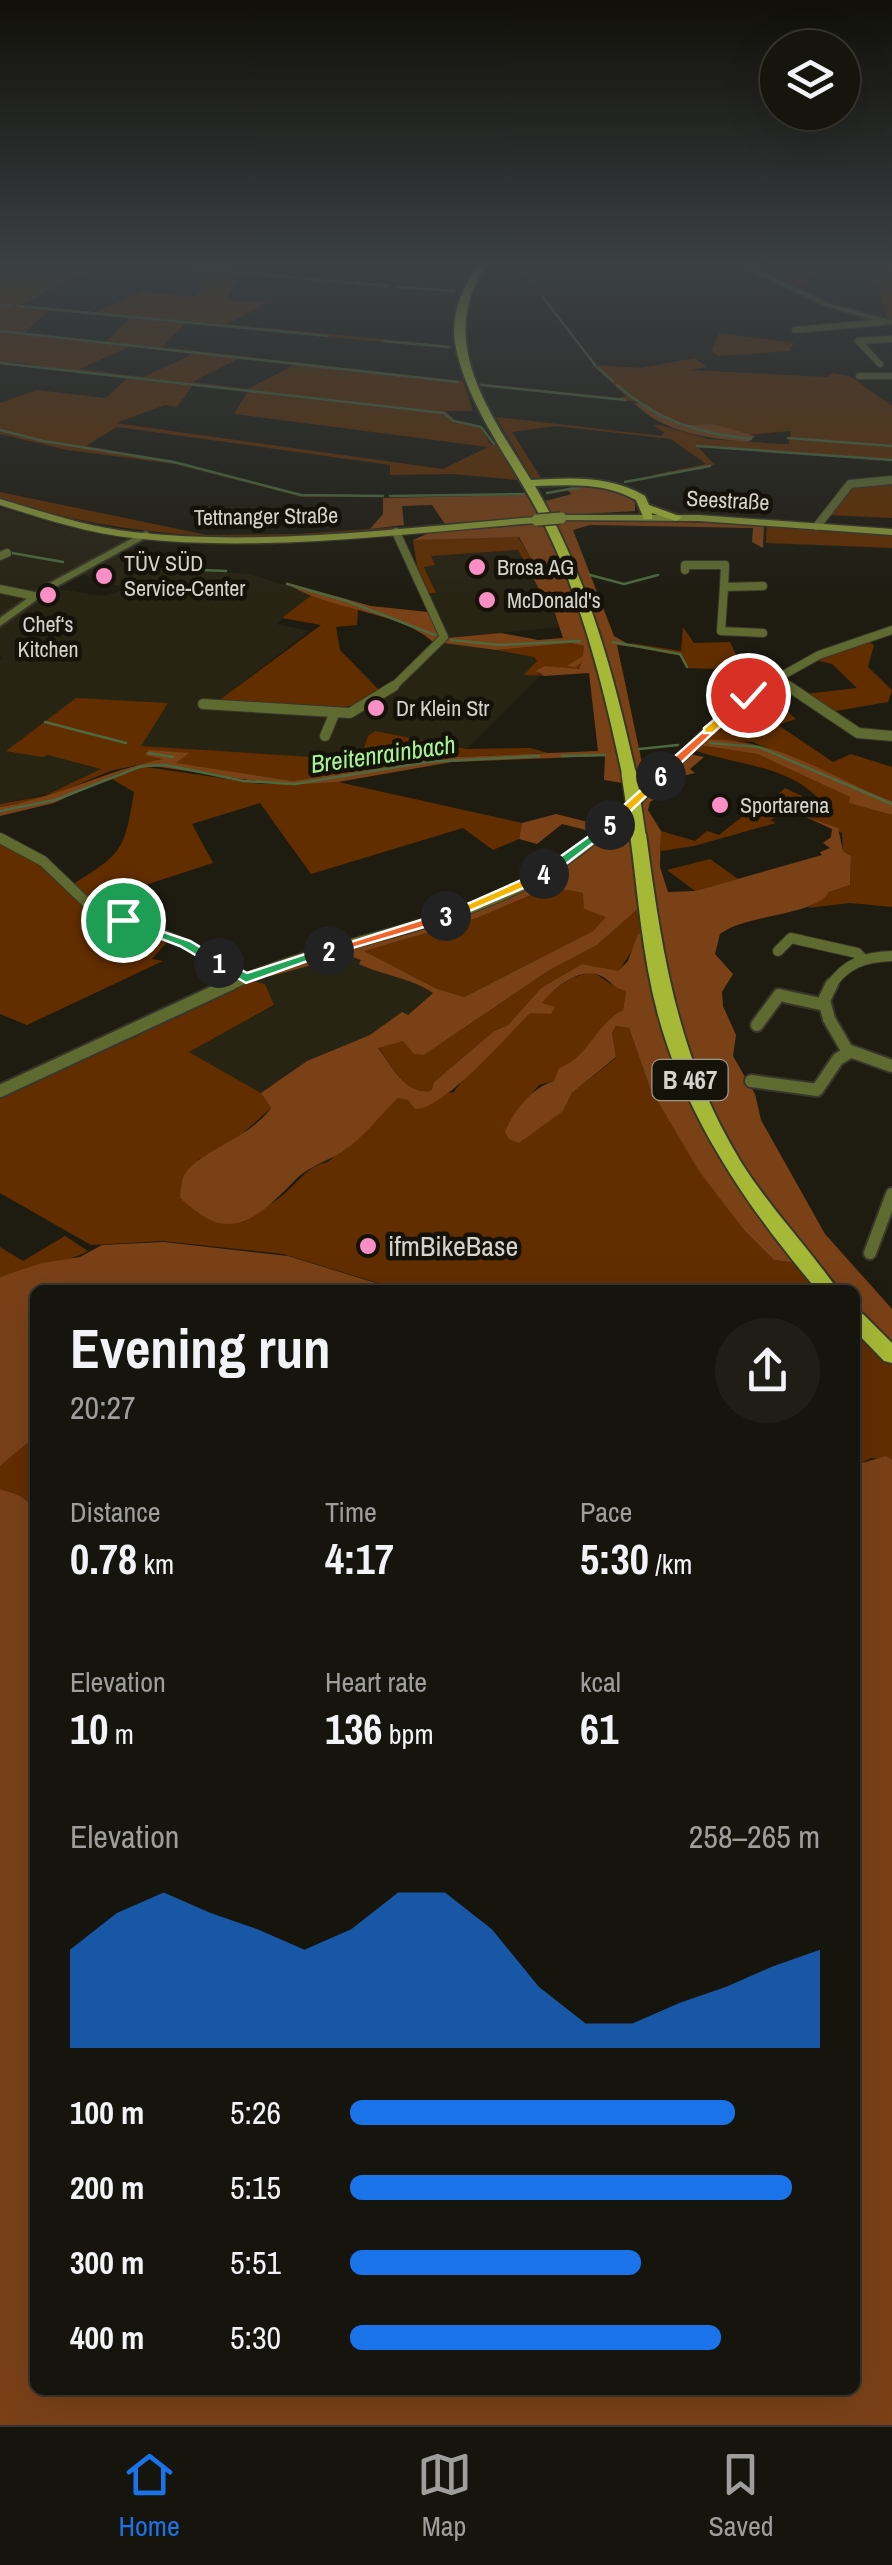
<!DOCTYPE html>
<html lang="en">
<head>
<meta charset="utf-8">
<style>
	body { margin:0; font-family:"Archivo Narrow",sans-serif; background:#1f1e16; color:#f1f3f6; height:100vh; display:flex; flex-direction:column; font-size:38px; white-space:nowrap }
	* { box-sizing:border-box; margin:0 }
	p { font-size:32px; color:#9e9f9d }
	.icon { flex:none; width:55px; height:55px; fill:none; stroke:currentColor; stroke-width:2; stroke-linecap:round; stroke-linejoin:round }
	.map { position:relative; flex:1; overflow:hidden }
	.sheet { position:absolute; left:30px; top:1285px; width:830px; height:1110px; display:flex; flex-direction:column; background:#16150d; border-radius:15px; box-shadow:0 10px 40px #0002,0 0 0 2px #35342e }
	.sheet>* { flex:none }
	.tools { position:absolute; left:760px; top:30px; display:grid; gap:20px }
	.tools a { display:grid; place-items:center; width:100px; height:100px; border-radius:50%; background:#16150d; box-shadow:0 10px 40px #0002,0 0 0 2px #35342e; font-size:50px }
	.pin { position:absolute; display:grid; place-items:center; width:85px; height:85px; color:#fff; margin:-42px; border:5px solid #fff; border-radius:50%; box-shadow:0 2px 10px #0007 }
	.km { position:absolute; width:50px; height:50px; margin:-25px; border-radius:50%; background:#222; color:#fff; font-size:28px; line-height:50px; text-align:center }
	.round { display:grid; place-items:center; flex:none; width:105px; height:105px; border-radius:52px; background:#1f1e16 }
	.overview { display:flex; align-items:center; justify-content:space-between; height:170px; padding:0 40px }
	h1 { font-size:55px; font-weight:700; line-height:75px }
	.metrics { display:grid; grid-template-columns:repeat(3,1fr); gap:15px; height:170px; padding:10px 40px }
	.metrics div { display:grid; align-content:center }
	.metrics b { font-size:42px; font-weight:700 }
	.metrics small { font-size:28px; font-weight:400 }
	.metrics p { font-size:28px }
	.chart { height:280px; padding:20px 40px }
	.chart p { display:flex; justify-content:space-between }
	.chart svg { width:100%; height:180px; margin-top:10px; fill:#1a73e8; opacity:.7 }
	ul { padding:0 40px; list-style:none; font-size:32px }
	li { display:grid; grid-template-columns:160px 120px 1fr; align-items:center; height:75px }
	li i { height:25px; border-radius:12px; background:#1a73e8 }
	.dock { display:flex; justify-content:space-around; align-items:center; height:140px; border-top:2px solid #35342e; background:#16150d; font-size:28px; color:#9e9f9d }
	.dock a { display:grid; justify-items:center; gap:5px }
	.dock .on { color:#1a73e8 }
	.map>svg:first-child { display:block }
	.built { fill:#282414 }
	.green { fill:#622e00; fill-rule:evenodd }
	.forest { fill:#7a4117; fill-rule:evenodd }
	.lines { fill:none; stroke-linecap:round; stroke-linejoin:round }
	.stream { stroke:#4c693f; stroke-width:2.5 }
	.minor-far3-casing { stroke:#38362b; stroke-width:8 }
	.minor-far2-casing { stroke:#38362b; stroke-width:10 }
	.minor-far1-casing { stroke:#38362b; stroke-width:12 }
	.minor-casing { stroke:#38362b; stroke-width:16 }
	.tertiary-casing { stroke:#38362b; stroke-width:4 }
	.secondary-casing { stroke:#38362b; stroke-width:3 }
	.primary-casing { stroke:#38362b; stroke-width:4 }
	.minor-far3 { stroke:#5f6a31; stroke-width:6 }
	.minor-far2 { stroke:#5f6a31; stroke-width:8 }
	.minor-far1 { stroke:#5f6a31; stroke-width:10 }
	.minor { stroke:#5f6a31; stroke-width:12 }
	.tertiary { fill:#5f6a31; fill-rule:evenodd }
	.secondary { fill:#879636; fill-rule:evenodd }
	.primary { fill:#a5b937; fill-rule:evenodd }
	.secondary-bridge-casing { stroke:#38362b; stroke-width:14; stroke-linecap:butt }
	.primary-bridge-casing { stroke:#38362b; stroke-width:18; stroke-linecap:butt }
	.secondary-bridge { stroke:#879636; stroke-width:11 }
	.primary-bridge { stroke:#a5b937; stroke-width:15 }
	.split-1 { fill:#22a559; stroke:#fff; stroke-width:2.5 }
	.split-2 { fill:#22a559; stroke:#fff; stroke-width:2.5 }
	.split-3 { fill:#f0652b; stroke:#fff; stroke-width:2.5 }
	.split-4 { fill:#f5b400; stroke:#fff; stroke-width:2.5 }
	.split-5 { fill:#22a559; stroke:#fff; stroke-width:2.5 }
	.split-6 { fill:#f5b400; stroke:#fff; stroke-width:2.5 }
	.split-7 { fill:#f0652b; stroke:#fff; stroke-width:2.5 }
	.split-8 { fill:#f5b400; stroke:#fff; stroke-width:2.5 }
	.poi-dot { fill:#fa8fc6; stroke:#151309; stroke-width:4 }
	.labels { text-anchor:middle; stroke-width:9; stroke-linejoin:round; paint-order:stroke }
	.far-street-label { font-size:22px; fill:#d5d3cc; stroke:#151309 }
	.far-poi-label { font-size:22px; fill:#d5d3cc; stroke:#151309; text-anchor:start }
	.far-water-label { font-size:25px; font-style:italic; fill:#a7f493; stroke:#151309 }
	.shield { fill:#151309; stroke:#9b9992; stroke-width:2.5 }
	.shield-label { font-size:25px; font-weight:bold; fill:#d5d3cc }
	.poi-label { font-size:28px; fill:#d5d3cc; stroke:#151309; text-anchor:start }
</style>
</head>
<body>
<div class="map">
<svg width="892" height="2425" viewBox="0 0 892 2425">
	<rect width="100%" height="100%" fill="#1e1c11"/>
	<g class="built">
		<polygon points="0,508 63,527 132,541 63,577 0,620"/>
		<polygon points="519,550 546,604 552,604 561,627 447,638 429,593 435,592 424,566 430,556"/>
		<polygon points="116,556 170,569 250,574 313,594 276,624 309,631 214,704 361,713 443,643 531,655 537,660 526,675 539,677 467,749 375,731 368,736 361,760 140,746 167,703 102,769 47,794 0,804 0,660 3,658 0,656 0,626 53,588 102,596 127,589 78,573"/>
		<polygon points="355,945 435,988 433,992 408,1015 402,1013 370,1035 307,1061 261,1093 188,1052 274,1006 265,984 249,980"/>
	</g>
	<g class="green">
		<path d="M0 262H103L21 305 96 312 142 292 195 297 214 269 241 272 227 300 267 303 226 324 452 346 453 349 186 323 162 347 463 381 473 411H446L453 421 480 427 491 445H498L514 475 486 419 542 517 517 480 452 474 390 475V465L117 427 86 446 175 462 301 495 387 496 302 497 175 464 67 450 0 434V403L37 390 106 398 127 378 11 362 0 364ZM50 310 128 318 129 319 106 342 24 333ZM132 346 193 354 143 377 79 369ZM240 358 294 365 248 389 193 382ZM193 385 248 391 234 414 488 447 443 469 116 423 165 405 177 407Z"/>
		<path d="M775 262 868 267 892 262V322L825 302 771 276 788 274 767 265ZM822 266 883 272 871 284 883 285 880 292 887 319 832 303 794 286 808 285V278Z"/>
		<polygon points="719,333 794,343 789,351 718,356 712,350"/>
		<polygon points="695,358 707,367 690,370 828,377 832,373 850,376 892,406 892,460 697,446 715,465 657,477 653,475 706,464 671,439 556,426 512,432 541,478 561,480 532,478 496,417 662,436 664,432 653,425 660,425 708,439 782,444 789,444 791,431 746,435 713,424 687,425 662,417 639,402 478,386 477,383 619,398 626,396 592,365 641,368"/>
		<polygon points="892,480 892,518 826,515 848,488"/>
		<path d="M0 492 207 535 298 534 396 527C369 536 333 536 304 537 201 540 99 531 0 499Z"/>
		<polygon points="767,525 892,533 892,548 766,543"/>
		<polygon points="508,534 518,537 539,572 531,573 518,550 431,556 435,565 424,567 436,593 429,593 417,566 413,540"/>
		<polygon points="313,594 358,609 357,625 336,627 340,650 381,692 364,703 344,707 214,704 321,625 282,618"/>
		<polygon points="683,627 694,643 730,642 740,663 770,662 774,669 760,677 744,670 688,668 681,656 633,647 630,643 681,651"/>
		<polygon points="865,640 874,645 868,667 892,690 888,702 830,712 804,694 857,688 832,664 815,660"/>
		<polygon points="571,643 585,646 583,665 576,670 545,666 538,674 544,676 524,675 537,661 534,657 496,650"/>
		<polygon points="761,689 796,719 778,725 833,762 851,754 892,767 892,801 753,742 704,740"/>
		<polygon points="76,698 168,703 141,746 360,760 368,736 375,731 467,749 530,748 548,753 431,758 293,781 174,763 187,754 110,771 46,798 0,807 0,804 44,796 101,769 48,755 42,757 6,751"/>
		<path d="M698 745 757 754 851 797 850 803 892 815V907L850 903 808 908 829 892 850 885 851 856 843 851 842 833 806 817 818 806V798C786 765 737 765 696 751Z"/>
		<path d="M146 767 261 784 338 782 522 823 519 839 493 850 463 828 311 874 260 803 192 824 213 863 145 885 120 916 70 886C123 853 124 852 134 792L110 778Z"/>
		<polygon points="785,788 802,796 803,805 770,820 776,823 694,846 661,851 661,831 695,841 707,831 719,835 748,812 756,814"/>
		<polygon points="0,839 34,857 65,887 168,941 152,959 163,961 27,1025 0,1014"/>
		<polygon points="710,859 738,879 695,891 667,870"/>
		<polygon points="550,887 583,893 607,917 593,931 464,997 435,988 362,950 477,918"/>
		<path d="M640 907 643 934 618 972 582 964 541 988 508 1025 494 1031 434 1082 431 1091C405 1095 392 1066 378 1047L403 1041 424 1055 548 971 597 945Z"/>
		<path d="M591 972C604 977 611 987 626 991L623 1010C594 1025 591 1057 560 1068L554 1081 539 1085 509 1122 563 1111 572 1093 616 1058 612 1033 616 1026 629 1028 650 1088 744 1230 774 1260 795 1263 819 1290 391 1287 283 1254 163 1241 91 1245 0 1193V1095L249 980 265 984 274 1005 189 1052 261 1093 271 1108 233 1142 198 1160 228 1224C248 1218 268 1208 284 1194 300 1181 307 1166 328 1162L398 1097 408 1100 454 1092C472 1066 542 995 569 980 575 976 583 975 591 972Z"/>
		<path d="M65 1236 88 1251C75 1260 21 1270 0 1277V1247L23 1261Z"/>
		<polygon points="855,1328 892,1363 892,1460 871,1458 856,1466"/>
		<polygon points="35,1437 35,1507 19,1495 0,1489 0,1466"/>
	</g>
	<g class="forest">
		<path d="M634 403 646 404 662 417 687 425 713 424 755 436 748 442C707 438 664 433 634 403Z"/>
		<polygon points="586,485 621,492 635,502 635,511 551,516 545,501 572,494 566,489"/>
		<polygon points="527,495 538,516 535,518 445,524 432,505 402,506 404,525 370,529 383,514 383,498"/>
		<polygon points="598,519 764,525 763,548 752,542 753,528 590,525 573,530 614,636 633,647 617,645 645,777 639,782 556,526 562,521"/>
		<path d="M544 522 563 561 600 668 623 783 604 780 605 756 452 762 338 782 284 785 153 766 120 773 54 803 0 816V807C57 798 107 770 163 759L145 755 149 750 189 753 176 763 293 781 431 758 598 751 589 673 544 676 536 671 545 666 579 669 582 662 575 667 567 666 583 656 584 646 571 643 496 650 443 643 447 638 501 633 538 640 563 638 552 604H546L531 573 538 571 519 537 413 540 431 532Z"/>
		<path d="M285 582 371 606 428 612 440 638 433 642C401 611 321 609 285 582Z"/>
		<path d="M704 740C774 736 829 777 892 801V815L849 803 850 797 757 754 698 745Z"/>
		<path d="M689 754 704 757 690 769 695 773 679 777 670 785 674 788 650 802 648 810 661 831 660 867 668 892 695 891 822 855 820 852 830 848 823 843 831 837 832 829 806 817 838 828 843 851 851 856 850 885 829 892C813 917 748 913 720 934L715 954 733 974 722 992 723 1006 736 1035 733 1056 755 1094 761 1120 825 1234 892 1309V1343L855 1304V1290H842C801 1242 755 1194 725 1138 668 1034 655 913 642 798Z"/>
		<polygon points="556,814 596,824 590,831 562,824 537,844 519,839 522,823"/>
		<path d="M626 814 640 907 597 945 548 971 424 1055 414 1054 403 1041 378 1048C392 1066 405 1095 431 1091L434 1082 494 1031 508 1025 541 988 582 964 618 971 628 961 638 934H643L745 1196 795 1263 774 1260 744 1230 699 1171 650 1088 629 1028 616 1026 612 1033 616 1057 572 1093 563 1111 519 1143 509 1139 505 1132C513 1111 533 1087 554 1081L559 1068C590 1057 594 1025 623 1010L626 991C614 988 614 985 605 978 585 963 555 986 542 1003L555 1007 551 1014 530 1013C507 1036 443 1110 415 1109L408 1100 398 1098C382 1113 367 1133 349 1147 332 1160 312 1164 296 1179 279 1196 254 1225 227 1224 208 1223 193 1209 180 1198 181 1191 181 1180 185 1174 199 1151 249 1139 271 1108L261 1093 307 1061 370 1035 402 1012 408 1015 433 993C412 978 381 975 359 964L361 960 348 955 268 977 274 971 510 895ZM550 887 583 893 584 909 606 917 593 931 464 997 435 988 364 951 477 918Z"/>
		<polygon points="164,1242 288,1256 389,1287 416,1285 444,1290 35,1290 35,1437 0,1466 0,1277 42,1263 80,1257 102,1245"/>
		<polygon points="886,1456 892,1460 892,2425 0,2425 0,1489 19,1495 35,1507 35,2390 855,2390 855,1465"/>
	</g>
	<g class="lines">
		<g class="stream">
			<polyline points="123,262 228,271"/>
			<polyline points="519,262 532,277 529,281"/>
			<polyline points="231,272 295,278"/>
			<polyline points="300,278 320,280"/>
			<polyline points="326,280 352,283"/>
			<polyline points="357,283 388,286"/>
			<polyline points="398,287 454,291"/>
			<polyline points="542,296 595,365"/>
			<polyline points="0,305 11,305"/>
			<polyline points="18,306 328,336"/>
			<polyline points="0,331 458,382"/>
			<polyline points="384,341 449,347"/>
			<polyline points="0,363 444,413 454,421 481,427 494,444"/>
			<polyline points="597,367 613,381"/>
			<polyline points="482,385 625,400"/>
			<path d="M617 385C656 420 699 434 751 439"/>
			<polyline points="0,430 43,441 174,462 301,495 383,496"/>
			<polyline points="788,438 892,446"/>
			<polyline points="697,446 892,460"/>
			<polyline points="625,482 710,466"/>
			<polyline points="547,493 586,486"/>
			<polyline points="390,496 524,494"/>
			<polyline points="12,553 63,562"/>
			<polyline points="175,569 226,571"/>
			<polyline points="590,575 624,584 658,575"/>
			<polyline points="287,584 347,601 435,635"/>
			<polyline points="451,640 500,645 580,641"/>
			<polyline points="613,642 680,654 687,667"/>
			<polyline points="45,722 126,743"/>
			<polyline points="710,743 759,747 892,804"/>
			<polyline points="639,749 678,745"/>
			<polyline points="148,753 173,757"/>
			<polyline points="562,756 605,755"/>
			<polyline points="0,811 55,800 142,766 166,765 244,781 295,784 427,762 539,756"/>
		</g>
		<g class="minor-far3-casing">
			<g id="minor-far3">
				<polyline points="795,330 885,322"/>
				<polyline points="880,364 858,341 892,339"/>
				<polyline points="859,376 892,376"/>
			</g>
		</g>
		<g class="minor-far2-casing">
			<g id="minor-far2">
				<polyline points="817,526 850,484 892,480"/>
				<polyline points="0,556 7,553"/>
				<polyline points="685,570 685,565 725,565 724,587 763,586"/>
				<polyline points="724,587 721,631 763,633"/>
				<polyline points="0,589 34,596"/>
				<polyline points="775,678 791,689"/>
				<polyline points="391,689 444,637 396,532"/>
				<polyline points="758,689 819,655 892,630"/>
			</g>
		</g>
		<g class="minor-far1-casing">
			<g id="minor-far1">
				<polyline points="788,686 858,733 892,736"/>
				<polyline points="203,704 350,713 394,686"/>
				<polyline points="325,736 335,712"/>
				<polyline points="0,838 43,861 87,903 190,946 245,978"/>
				<polyline points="778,951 791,938 857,953 862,958"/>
				<path d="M226 987C324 941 439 932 535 879 623 831 682 745 762 686"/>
				<path d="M830 987C845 963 865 957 892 956"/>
			</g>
		</g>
		<g class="minor-casing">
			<g id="minor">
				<polyline points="832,984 824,1000 829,1019 847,1050 892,1066"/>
				<polyline points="757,1025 779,995 825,1005"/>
				<polyline points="751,1081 817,1090 838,1059 850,1052"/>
				<polyline points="0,1091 231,984"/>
				<polyline points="870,1253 892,1194"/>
			</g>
		</g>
		<g class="tertiary-casing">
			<g id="tertiary">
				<polygon points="733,262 741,262 830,304 892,321 892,325 826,306"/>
				<polygon points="146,531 150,534 149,536 52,589 0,626 0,618 46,585"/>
			</g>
		</g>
		<g class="secondary-casing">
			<g id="secondary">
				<path d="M0 499C44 512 87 527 133 532 267 547 403 527 537 517L542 520 537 523C403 533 267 553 133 538 87 533 44 519 0 505Z"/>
				<polygon points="561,515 699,515 892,529 892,535 699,521 557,520 556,518"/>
			</g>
		</g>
		<g class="primary-casing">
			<g id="primary">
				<path d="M480 262H488C434 340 489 411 531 480 571 478 609 475 645 496L649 505 682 517 676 521 652 513V519H644L636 500C604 482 570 485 535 486 587 575 614 674 636 774L634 777 629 778 622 774C604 689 583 604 545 526 516 466 470 413 456 348 449 316 462 287 480 262Z"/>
				<path d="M638 829 646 834C662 953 677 1057 741 1162 770 1208 807 1246 838 1290H817C748 1208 686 1119 658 1015 642 956 638 894 630 834Z"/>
				<polygon points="855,1312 863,1314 892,1343 892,1363 884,1361 855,1331"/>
			</g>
		</g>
		<use href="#minor-far3" class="minor-far3"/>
		<use href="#minor-far2" class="minor-far2"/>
		<use href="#minor-far1" class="minor-far1"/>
		<use href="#minor" class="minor"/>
		<use href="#tertiary" class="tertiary"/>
		<use href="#secondary" class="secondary"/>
		<use href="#primary" class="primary"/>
		<g class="secondary-bridge-casing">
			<polyline id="secondary-bridge" points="537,520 561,518"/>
		</g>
		<g class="primary-bridge-casing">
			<polyline id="primary-bridge" points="629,774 638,834"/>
		</g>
		<use href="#secondary-bridge" class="secondary-bridge"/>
		<use href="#primary-bridge" class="primary-bridge"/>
	</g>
	<linearGradient id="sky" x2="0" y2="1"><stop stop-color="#100f09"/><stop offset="0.44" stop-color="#3b4043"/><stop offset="1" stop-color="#3b4043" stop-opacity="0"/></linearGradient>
	<rect width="892" height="601" fill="url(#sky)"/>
	<polygon class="split-1" points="119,917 190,941 226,963 214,966 180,946 119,923"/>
	<polygon class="split-2" points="324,948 336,951 246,983 212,963 224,960 247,973"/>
	<polygon class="split-3" points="446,912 451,913 451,919 329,955 322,951"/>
	<polygon class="split-4" points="544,870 549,872 549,877 451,919 440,916"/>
	<polygon class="split-5" points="610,821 616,825 614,827 549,877 539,877 539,872"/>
	<polygon class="split-6" points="661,772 665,778 614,827 605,827 605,822"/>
	<polygon class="split-7" points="708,727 713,733 665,778 656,778 656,773"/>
	<polygon class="split-8" points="748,692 752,698 713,733 704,733 704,728"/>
	<g class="poi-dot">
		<circle cx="477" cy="567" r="10"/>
		<circle cx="104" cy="576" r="10"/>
		<circle cx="48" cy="595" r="10"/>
		<circle cx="487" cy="600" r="10"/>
		<circle cx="376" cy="708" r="10"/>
		<circle cx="720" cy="805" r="10"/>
		<circle cx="368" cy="1246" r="10"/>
	</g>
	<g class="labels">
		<g class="far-street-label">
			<text transform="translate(728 500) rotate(3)" y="8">Seestraße</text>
			<text transform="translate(266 516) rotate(-1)" y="8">Tettnanger Straße</text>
		</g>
		<g class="far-poi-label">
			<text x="124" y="571">TÜV SÜD<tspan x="124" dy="25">Service-Center</tspan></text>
			<text x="497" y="575">Brosa AG</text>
			<text x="507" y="608">McDonald's</text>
			<text x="48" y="632" text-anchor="middle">Chef‘s<tspan x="48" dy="25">Kitchen</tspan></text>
			<text x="396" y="716">Dr Klein Str</text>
			<text x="740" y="813">Sportarena</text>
		</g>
		<g class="far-water-label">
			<text transform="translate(383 754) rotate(-8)" y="9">Breitenrainbach</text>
		</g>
		<rect class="shield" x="652.5" y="1060" width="75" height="40" rx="8"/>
		<g class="shield-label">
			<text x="690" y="1089">B 467</text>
		</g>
		<g class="poi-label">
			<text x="388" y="1256">ifmBikeBase</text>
		</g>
	</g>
</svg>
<div class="tools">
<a><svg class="icon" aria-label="layers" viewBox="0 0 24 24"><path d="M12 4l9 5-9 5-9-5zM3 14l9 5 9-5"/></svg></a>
</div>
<div class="pin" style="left:123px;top:920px;background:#1e9e55"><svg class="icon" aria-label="arrive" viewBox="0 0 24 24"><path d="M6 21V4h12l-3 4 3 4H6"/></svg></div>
<div class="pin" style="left:748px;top:695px;background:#d93025"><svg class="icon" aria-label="check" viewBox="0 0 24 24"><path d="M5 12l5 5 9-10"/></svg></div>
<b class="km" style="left:219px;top:963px">1</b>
<b class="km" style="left:329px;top:951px">2</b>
<b class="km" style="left:446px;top:916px">3</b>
<b class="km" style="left:544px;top:874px">4</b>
<b class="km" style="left:610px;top:825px">5</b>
<b class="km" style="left:661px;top:776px">6</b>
<section class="sheet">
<div class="overview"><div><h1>Evening run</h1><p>20:27</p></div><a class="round"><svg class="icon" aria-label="share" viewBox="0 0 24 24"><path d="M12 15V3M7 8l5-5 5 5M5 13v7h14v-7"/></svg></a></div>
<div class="metrics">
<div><p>Distance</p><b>0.78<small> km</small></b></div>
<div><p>Time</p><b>4:17</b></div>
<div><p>Pace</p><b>5:30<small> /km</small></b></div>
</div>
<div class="metrics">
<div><p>Elevation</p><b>10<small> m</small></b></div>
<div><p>Heart rate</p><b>136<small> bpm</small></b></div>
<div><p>kcal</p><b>61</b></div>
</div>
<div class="chart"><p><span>Elevation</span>258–265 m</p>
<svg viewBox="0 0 160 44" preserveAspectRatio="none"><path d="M0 44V20L10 11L20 6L30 11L40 15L50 20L60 15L70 6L80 6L90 15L100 29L110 38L120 38L130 33L140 29L150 24L160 20V44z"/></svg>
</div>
<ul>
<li><b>100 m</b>5:26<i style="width:82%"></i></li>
<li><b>200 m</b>5:15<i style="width:94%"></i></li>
<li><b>300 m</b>5:51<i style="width:62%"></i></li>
<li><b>400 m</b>5:30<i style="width:79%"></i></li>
</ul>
</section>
</div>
<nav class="dock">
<a class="on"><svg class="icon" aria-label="home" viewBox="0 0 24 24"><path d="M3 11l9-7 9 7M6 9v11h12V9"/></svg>Home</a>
<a><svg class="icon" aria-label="map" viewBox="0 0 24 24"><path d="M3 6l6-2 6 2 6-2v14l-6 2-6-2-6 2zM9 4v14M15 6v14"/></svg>Map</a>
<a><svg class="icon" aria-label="saved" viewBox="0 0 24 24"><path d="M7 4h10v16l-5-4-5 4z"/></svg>Saved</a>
</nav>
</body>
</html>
